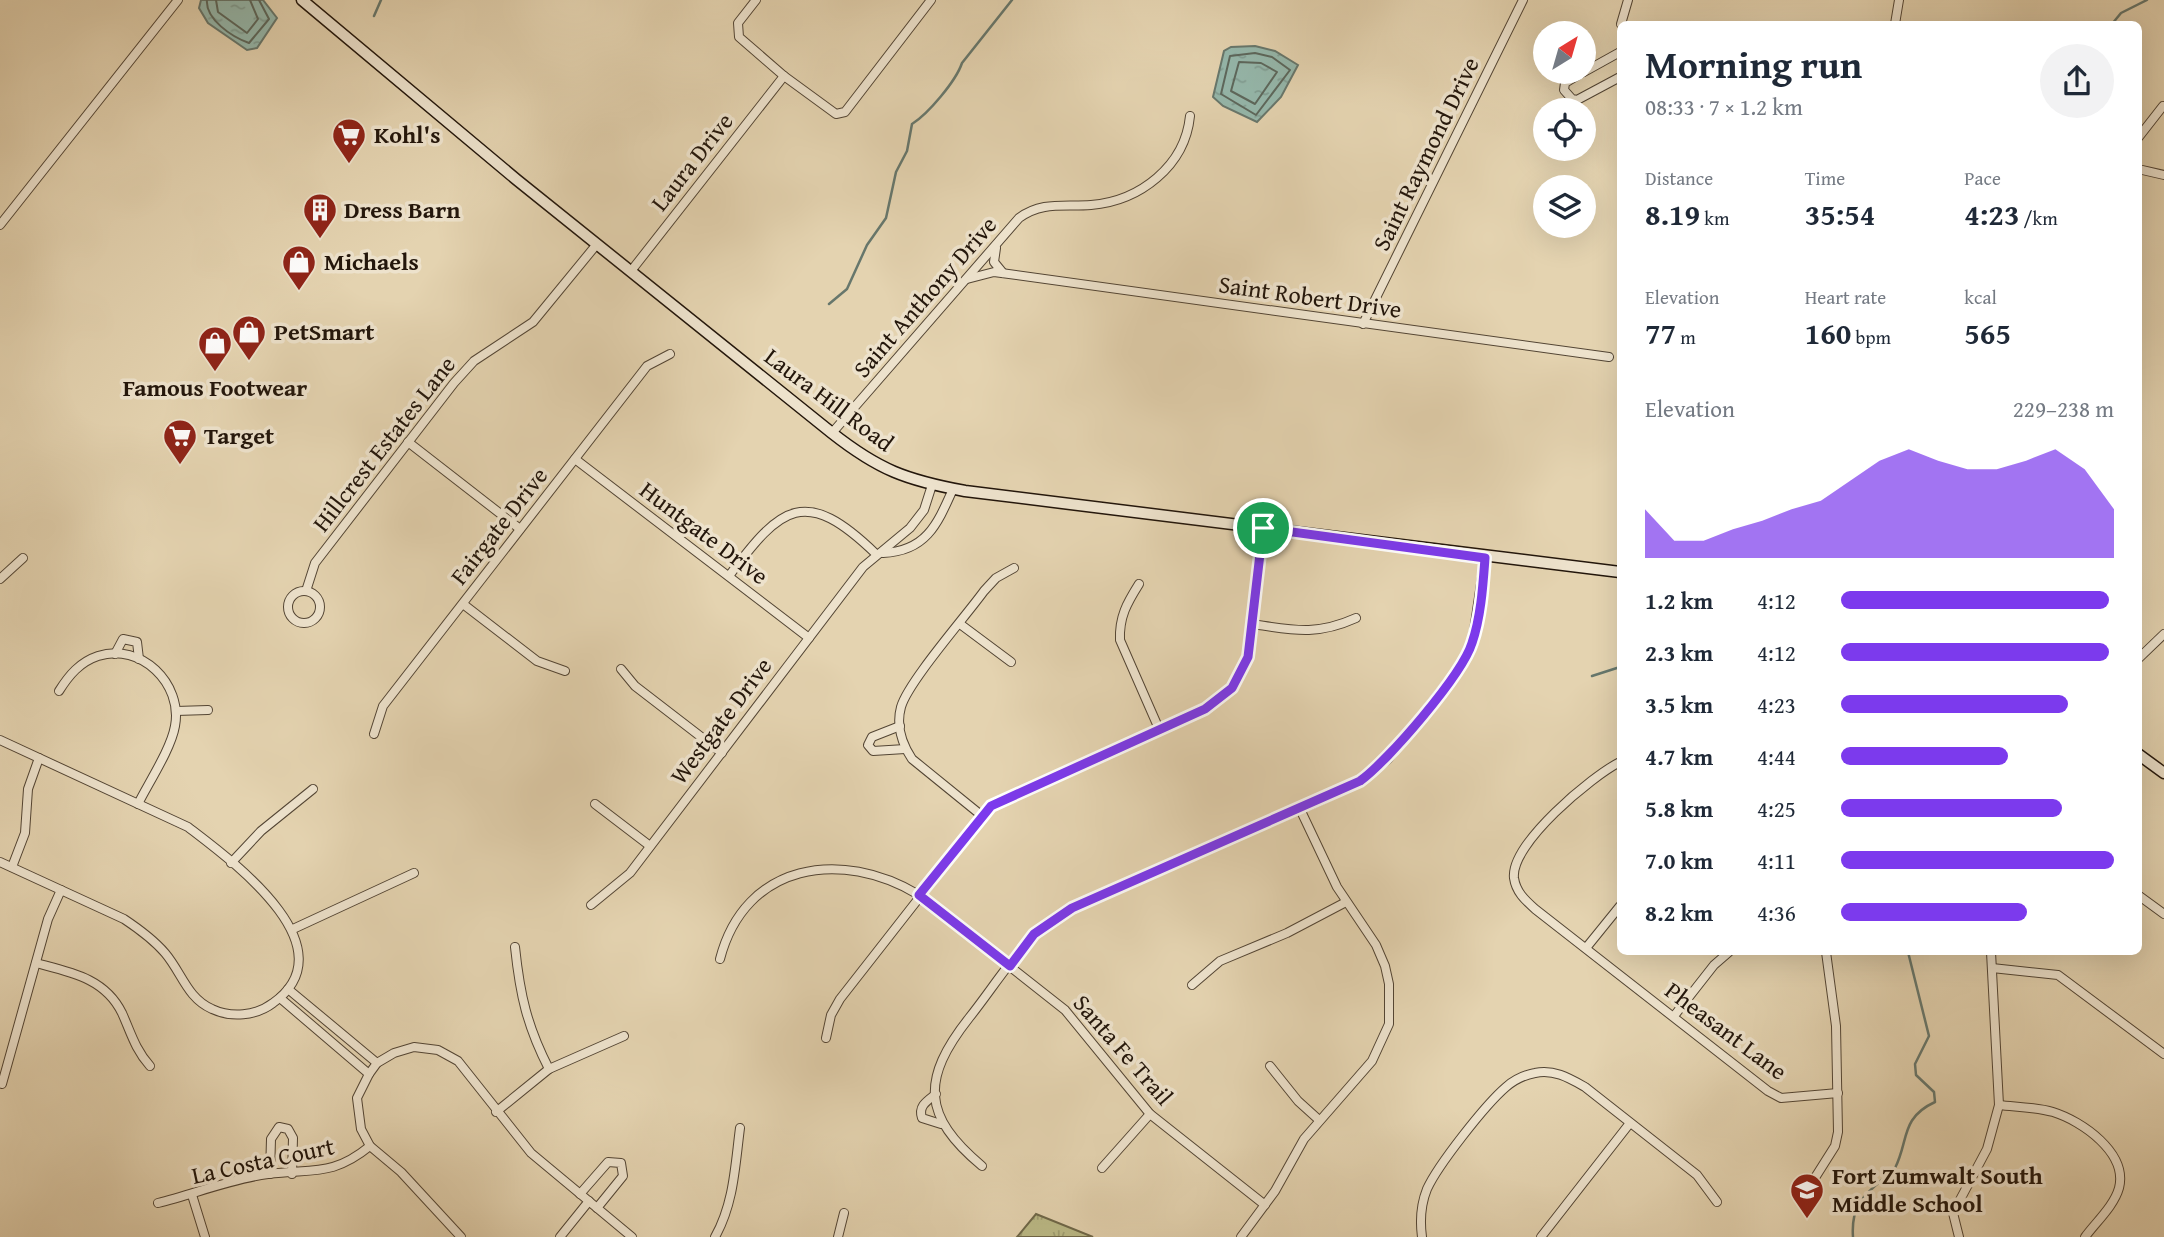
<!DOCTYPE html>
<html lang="en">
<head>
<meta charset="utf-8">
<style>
	body { margin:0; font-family:"Gentium Book Plus",serif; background:#f2f2f3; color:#1f2937; height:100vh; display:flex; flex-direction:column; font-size:26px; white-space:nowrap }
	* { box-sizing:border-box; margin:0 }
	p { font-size:23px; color:#747a83 }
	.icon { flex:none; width:38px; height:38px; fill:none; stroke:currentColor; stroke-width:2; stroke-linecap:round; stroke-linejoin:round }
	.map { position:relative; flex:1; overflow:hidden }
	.details { position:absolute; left:1617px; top:21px; width:525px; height:934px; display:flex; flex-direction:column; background:#fff; border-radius:10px; box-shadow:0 7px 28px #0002 }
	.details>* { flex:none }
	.needle { width:46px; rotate:37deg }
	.buttons { position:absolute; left:1533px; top:21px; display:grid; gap:14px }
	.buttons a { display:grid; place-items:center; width:63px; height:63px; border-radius:50%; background:#fff; box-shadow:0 7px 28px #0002; font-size:35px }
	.pin { position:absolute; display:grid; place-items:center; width:60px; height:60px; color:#fff; margin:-30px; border:4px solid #fff; border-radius:50%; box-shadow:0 2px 7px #0007 }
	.round { display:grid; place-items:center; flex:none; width:74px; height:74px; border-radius:37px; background:#f2f2f3 }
	.summary { display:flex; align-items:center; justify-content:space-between; height:119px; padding:0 28px }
	h1 { font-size:38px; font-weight:700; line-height:52px }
	.figures { display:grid; grid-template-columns:repeat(3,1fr); gap:10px; height:119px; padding:7px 28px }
	.figures div { display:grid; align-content:center }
	.figures b { font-size:30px; font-weight:700 }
	.figures small { font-size:19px; font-weight:400 }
	.figures p { font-size:19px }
	.chart { height:196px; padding:14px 28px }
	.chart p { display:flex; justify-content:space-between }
	.chart svg { width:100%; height:126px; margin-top:7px; fill:#7c3aed; opacity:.7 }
	ul { padding:0 28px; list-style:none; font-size:23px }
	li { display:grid; grid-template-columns:112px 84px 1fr; align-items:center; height:52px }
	li i { height:18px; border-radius:9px; background:#7c3aed }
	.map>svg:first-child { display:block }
	.grass { fill:url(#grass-tufts); stroke:#6f6849; stroke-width:2 }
	.water { fill:url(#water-ripples); stroke:#67776c; stroke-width:2 }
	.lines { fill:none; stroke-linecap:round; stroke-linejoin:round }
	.shore { stroke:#5c675c; stroke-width:2 }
	.stream { stroke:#67776c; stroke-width:2.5 }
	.street-casing { stroke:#534534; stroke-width:10 }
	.secondary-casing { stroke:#23160b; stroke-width:13 }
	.street { stroke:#ede2cc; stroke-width:8 }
	.secondary { stroke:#ede2cc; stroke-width:10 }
	.route-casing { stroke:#fff; stroke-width:14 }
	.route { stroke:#7c3aed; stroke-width:9 }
	.labels { text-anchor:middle; stroke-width:7; stroke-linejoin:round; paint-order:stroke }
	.poi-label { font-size:24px; font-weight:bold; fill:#23160b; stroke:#ede2cc; text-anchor:start }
	.street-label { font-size:24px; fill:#23160b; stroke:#ede2cc }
</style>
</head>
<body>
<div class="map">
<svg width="2164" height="1237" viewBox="0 0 2164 1237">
	<defs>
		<pattern id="grass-tufts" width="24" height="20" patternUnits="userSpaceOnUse" patternTransform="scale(1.75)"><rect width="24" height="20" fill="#bbba87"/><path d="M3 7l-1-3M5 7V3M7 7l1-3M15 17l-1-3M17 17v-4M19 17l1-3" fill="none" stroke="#a09f73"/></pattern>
		<pattern id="water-ripples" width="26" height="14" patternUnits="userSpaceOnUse" patternTransform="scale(1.75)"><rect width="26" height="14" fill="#95b8ac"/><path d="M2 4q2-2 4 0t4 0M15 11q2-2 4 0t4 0" fill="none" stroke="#809d93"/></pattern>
	</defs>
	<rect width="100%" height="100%" fill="#e4d3b0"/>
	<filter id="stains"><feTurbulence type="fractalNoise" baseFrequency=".00286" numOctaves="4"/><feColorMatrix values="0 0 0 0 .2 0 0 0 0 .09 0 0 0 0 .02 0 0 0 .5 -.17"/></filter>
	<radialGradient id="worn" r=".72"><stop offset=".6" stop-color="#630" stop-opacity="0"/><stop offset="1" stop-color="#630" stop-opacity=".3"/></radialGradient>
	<polygon class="grass" points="1036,1214 1093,1237 1017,1237"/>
	<g class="water">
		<polygon points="201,0 263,0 277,18 257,48 247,50 208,23 199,8"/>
		<polygon points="1255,46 1275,51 1298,65 1281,97 1257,122 1223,106 1213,97 1224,51 1231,47"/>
	</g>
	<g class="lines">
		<g class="shore">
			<path d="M207 0C205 19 232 37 249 43L269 19 259 0"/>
			<polyline points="216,0 218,12 247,33 258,19 250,0"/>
			<polygon points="1255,53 1272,57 1290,70 1256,115 1221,94 1230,56"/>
			<polygon points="1239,62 1261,63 1277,72 1255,104 1231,91"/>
		</g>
		<g class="stream">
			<polyline points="374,16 381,0"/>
			<polyline points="2112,24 2121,13 2147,0"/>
			<path d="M829 304 847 289 867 245 886 218 896 172 907 151 912 124C928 114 956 81 962 63L1012 0"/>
			<polyline points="1592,676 1620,667"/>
			<path d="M1853 1237C1851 1208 1861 1197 1883 1179 1887 1176 1893 1173 1895 1168 1909 1141 1900 1118 1935 1102L1934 1092 1916 1075 1915 1064 1929 1036 1908 952"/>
		</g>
		<g class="street-casing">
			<g id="street">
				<polyline points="756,0 738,23 739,37 784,76 836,114 845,112 931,0"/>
				<polyline points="1621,24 1628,0"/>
				<polyline points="1895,24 1899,0"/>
				<polyline points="1583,72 1565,83 1564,90 1572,99 1577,100 1620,77"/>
				<polyline points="1584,72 1620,52"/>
				<polyline points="2138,138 2163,106"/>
				<polyline points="2138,169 2164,175"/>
				<polyline points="0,225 178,0"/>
				<polyline points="996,248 994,262 1003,273"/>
				<polyline points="631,271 784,76"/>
				<polyline points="967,279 994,272 1609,357"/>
				<polyline points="1363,324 1523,0"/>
				<path d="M832 433 1019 218C1042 201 1064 207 1091 205 1140 201 1185 166 1190 116"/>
				<polyline points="408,442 520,529"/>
				<polyline points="575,459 809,638"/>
				<path d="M883 553C926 551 937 525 953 489"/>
				<path d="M729 576C781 506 805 485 876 554"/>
				<polyline points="0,579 23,558"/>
				<path d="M1139 584C1127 603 1119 617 1120 640L1159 729"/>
				<polyline points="306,591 315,563 454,383 474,361 533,322 597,244"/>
				<circle cx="304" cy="607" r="16"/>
				<polyline points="463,604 537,661 565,671"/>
				<polyline points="960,624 1011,662"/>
				<path d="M1252 624C1293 630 1316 636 1356 618"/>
				<polyline points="115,654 123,639 137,642 139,659"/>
				<polyline points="2138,659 2164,634"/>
				<polyline points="621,669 635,686 722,753"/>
				<path d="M59 691C69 675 80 662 98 656 141 642 183 684 175 726 171 749 149 782 138 804"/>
				<polyline points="176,711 208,710"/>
				<polyline points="900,726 872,737 868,745 873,751 905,749"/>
				<polyline points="374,734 383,706 647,366 670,354"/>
				<path d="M0 740 188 827C231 860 351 947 273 1003 256 1016 231 1018 212 1009 187 998 182 973 165 953 153 939 139 929 124 919L0 862"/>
				<path d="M1620 762C1592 776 1510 844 1514 878 1516 892 1525 900 1535 909L1768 1091 1781 1098 1838 1093"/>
				<polyline points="595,804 650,846"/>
				<path d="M981 815 912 759C902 744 896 725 901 707 908 682 966 616 984 591L996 578 1014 568"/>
				<polyline points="231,863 261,831 313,789"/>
				<polyline points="12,867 25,833 28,789 39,758"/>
				<polyline points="2138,895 2164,914"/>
				<polyline points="591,905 630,873 863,567 910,528 924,510 932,485"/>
				<polyline points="293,929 414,873"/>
				<path d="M515 947C520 995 527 1026 549 1069"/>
				<polyline points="1586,948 1620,906"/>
				<path d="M720 959C745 863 841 848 919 895L1065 1010 1150 1114 1265 1205"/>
				<path d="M36 963C70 972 105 978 122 1013 131 1033 135 1049 150 1066"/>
				<polyline points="1992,968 2058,975 2164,1054"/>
				<polyline points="1192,985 1220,961 1287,933 1346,902"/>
				<polyline points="288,989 377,1063"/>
				<polyline points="280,998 369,1074"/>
				<polyline points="1674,1016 1714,965 1729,952"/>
				<polyline points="826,1038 831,1015 840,999 991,806 1205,709 1232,688 1248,657 1263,528"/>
				<polyline points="1270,1066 1298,1101 1319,1120"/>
				<polyline points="2,1084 48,919 61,890"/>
				<path d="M936 1094C927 1101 918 1106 922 1118L941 1124"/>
				<path d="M1999 1105C2016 1107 2036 1107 2053 1112 2082 1121 2128 1153 2119 1188 2114 1206 2096 1222 2085 1237"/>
				<polyline points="496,1112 549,1069 624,1036"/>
				<path d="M982 1166C922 1116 921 1079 969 1018 994 987 1018 946 1050 922 1073 905 1101 896 1126 884 1175 863 1223 842 1272 821 1312 804 1355 788 1388 759L1459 668 1472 644 1485 557"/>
				<polyline points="1102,1168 1150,1114"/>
				<polyline points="270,1174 271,1139 279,1127 288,1129 293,1138 292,1174"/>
				<polyline points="1811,1184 1835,1146 1838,1132 1836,1026 1826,952"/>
				<polyline points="580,1194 608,1162 621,1163 623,1176 597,1208"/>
				<polyline points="192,1195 205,1237"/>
				<path d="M158 1203C194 1194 231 1179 268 1174 313 1168 332 1177 370 1146"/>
				<polyline points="461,1237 401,1172 370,1146 361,1129 357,1098 369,1074 377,1063 394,1053 414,1047 438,1050 458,1061 531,1153 632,1237"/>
				<polyline points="560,1237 589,1201"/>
				<path d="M715 1237C734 1203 735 1166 740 1128"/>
				<polyline points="838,1237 844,1213"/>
				<polyline points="1241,1237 1275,1191 1304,1139 1372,1061 1389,1024 1389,984 1385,966 1376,945 1337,887 1300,809"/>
				<path d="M1422 1237C1420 1222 1421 1204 1427 1189 1438 1165 1485 1105 1506 1087 1514 1080 1524 1075 1535 1073 1554 1069 1569 1078 1585 1087L1697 1175 1717 1202"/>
				<polyline points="1541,1237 1630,1123"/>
				<polyline points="1959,1237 1953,1213 1987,1149 1999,1105 1991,952"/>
			</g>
		</g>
		<g class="secondary-casing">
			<g id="secondary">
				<path d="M302 0 517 180 832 433C879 470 906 480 965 491L1620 572"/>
				<polyline points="2138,754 2164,773"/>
			</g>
		</g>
		<use href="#street" class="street"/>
		<use href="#secondary" class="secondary"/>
	</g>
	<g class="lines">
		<g class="route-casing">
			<path id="route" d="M1263 528 1485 558C1483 585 1481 617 1472 643 1462 675 1388 761 1360 781L1072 908 1034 934 1010 966 919 895 991 806 1205 709 1232 688 1248 657Z"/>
		</g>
		<use href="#route" class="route"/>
	</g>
	<defs>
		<g id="supermarket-pin" transform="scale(1.75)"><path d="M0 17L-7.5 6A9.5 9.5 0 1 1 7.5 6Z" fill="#8f2418" stroke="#ede2cc"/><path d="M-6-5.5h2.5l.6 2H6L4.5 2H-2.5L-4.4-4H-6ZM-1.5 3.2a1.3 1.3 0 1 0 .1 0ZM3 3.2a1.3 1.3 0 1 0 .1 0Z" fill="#fff"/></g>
		<g id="building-pin" transform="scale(1.75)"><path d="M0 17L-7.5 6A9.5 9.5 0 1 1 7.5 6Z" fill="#8f2418" stroke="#ede2cc"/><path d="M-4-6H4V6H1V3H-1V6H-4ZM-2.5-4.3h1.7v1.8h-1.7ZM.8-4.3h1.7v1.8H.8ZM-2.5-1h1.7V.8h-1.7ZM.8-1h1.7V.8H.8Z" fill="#fff"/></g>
		<g id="shop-pin" transform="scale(1.75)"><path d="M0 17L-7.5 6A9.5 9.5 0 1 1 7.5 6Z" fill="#8f2418" stroke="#ede2cc"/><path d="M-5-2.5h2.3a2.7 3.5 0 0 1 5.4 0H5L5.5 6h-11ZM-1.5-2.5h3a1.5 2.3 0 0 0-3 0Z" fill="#fff"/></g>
		<g id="school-pin" transform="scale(1.75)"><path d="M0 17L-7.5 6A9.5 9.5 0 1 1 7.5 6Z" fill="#8f2418" stroke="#ede2cc"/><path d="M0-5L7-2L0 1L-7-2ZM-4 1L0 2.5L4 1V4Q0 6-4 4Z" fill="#fff"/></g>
	</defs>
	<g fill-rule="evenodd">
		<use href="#supermarket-pin" x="349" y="135"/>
		<use href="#building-pin" x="320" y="210"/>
		<use href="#shop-pin" x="299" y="262"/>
		<use href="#shop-pin" x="249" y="332"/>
		<use href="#shop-pin" x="215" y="343"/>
		<use href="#supermarket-pin" x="180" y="436"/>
		<use href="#school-pin" x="1807" y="1190"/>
	</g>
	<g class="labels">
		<g class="poi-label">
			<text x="374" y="143">Kohl's</text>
			<text x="344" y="218">Dress Barn</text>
			<text x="324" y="270">Michaels</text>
			<text x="274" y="340">PetSmart</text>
			<text x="215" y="396" text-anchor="middle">Famous Footwear</text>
			<text x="204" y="444">Target</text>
			<text x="1832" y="1184">Fort Zumwalt South<tspan x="1832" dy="28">Middle School</tspan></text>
		</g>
		<g class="street-label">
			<text transform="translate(1426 154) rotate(-64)" y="8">Saint Raymond Drive</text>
			<text transform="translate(692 162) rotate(-52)" y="8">Laura Drive</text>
			<text transform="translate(925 297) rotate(-49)" y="8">Saint Anthony Drive</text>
			<text transform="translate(1310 297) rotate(8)" y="8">Saint Robert Drive</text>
			<text transform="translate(829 400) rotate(37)" y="8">Laura Hill Road</text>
			<text transform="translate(384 444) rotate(-52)" y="8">Hillcrest Estates Lane</text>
			<text transform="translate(499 526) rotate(-52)" y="8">Fairgate Drive</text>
			<text transform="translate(704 533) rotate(37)" y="8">Huntgate Drive</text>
			<text transform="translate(721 721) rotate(-53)" y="8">Westgate Drive</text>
			<text transform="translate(1726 1031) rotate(37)" y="8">Pheasant Lane</text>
			<text transform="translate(1123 1050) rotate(49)" y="8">Santa Fe Trail</text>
			<text transform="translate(263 1161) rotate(-12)" y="8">La Costa Court</text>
		</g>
	</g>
	<rect width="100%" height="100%" filter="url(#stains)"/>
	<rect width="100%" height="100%" fill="url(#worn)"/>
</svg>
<div class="buttons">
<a><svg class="needle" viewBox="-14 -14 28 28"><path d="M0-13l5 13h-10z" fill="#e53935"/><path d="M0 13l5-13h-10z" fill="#747a83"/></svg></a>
<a><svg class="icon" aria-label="locate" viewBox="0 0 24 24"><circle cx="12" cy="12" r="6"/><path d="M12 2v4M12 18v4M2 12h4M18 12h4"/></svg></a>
<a><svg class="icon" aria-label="layers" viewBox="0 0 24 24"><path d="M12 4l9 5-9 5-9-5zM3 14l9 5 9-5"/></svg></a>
</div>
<div class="pin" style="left:1263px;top:528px;background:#1e9e55"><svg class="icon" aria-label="arrive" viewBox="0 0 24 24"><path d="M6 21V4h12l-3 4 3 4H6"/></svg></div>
<section class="details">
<div class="summary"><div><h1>Morning run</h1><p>08:33 · 7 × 1.2 km</p></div><a class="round"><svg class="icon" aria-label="share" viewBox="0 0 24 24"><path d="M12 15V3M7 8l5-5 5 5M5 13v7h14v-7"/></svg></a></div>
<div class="figures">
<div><p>Distance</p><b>8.19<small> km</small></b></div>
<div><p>Time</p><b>35:54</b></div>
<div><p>Pace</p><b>4:23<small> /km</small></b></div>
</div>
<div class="figures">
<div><p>Elevation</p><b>77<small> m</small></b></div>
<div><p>Heart rate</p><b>160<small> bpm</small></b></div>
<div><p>kcal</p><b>565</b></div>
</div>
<div class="chart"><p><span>Elevation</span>229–238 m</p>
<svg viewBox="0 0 160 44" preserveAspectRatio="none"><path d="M0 44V27L10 38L20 38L30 34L40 31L50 27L60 24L70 17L80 10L90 6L100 10L110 13L120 13L130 10L140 6L150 13L160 27V44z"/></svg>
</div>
<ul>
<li><b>1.2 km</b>4:12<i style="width:98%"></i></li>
<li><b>2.3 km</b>4:12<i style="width:98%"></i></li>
<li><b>3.5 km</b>4:23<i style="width:83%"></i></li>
<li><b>4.7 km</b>4:44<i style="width:61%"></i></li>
<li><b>5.8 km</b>4:25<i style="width:81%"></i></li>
<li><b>7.0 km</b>4:11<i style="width:100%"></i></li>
<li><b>8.2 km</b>4:36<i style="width:68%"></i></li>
</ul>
</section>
</div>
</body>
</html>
